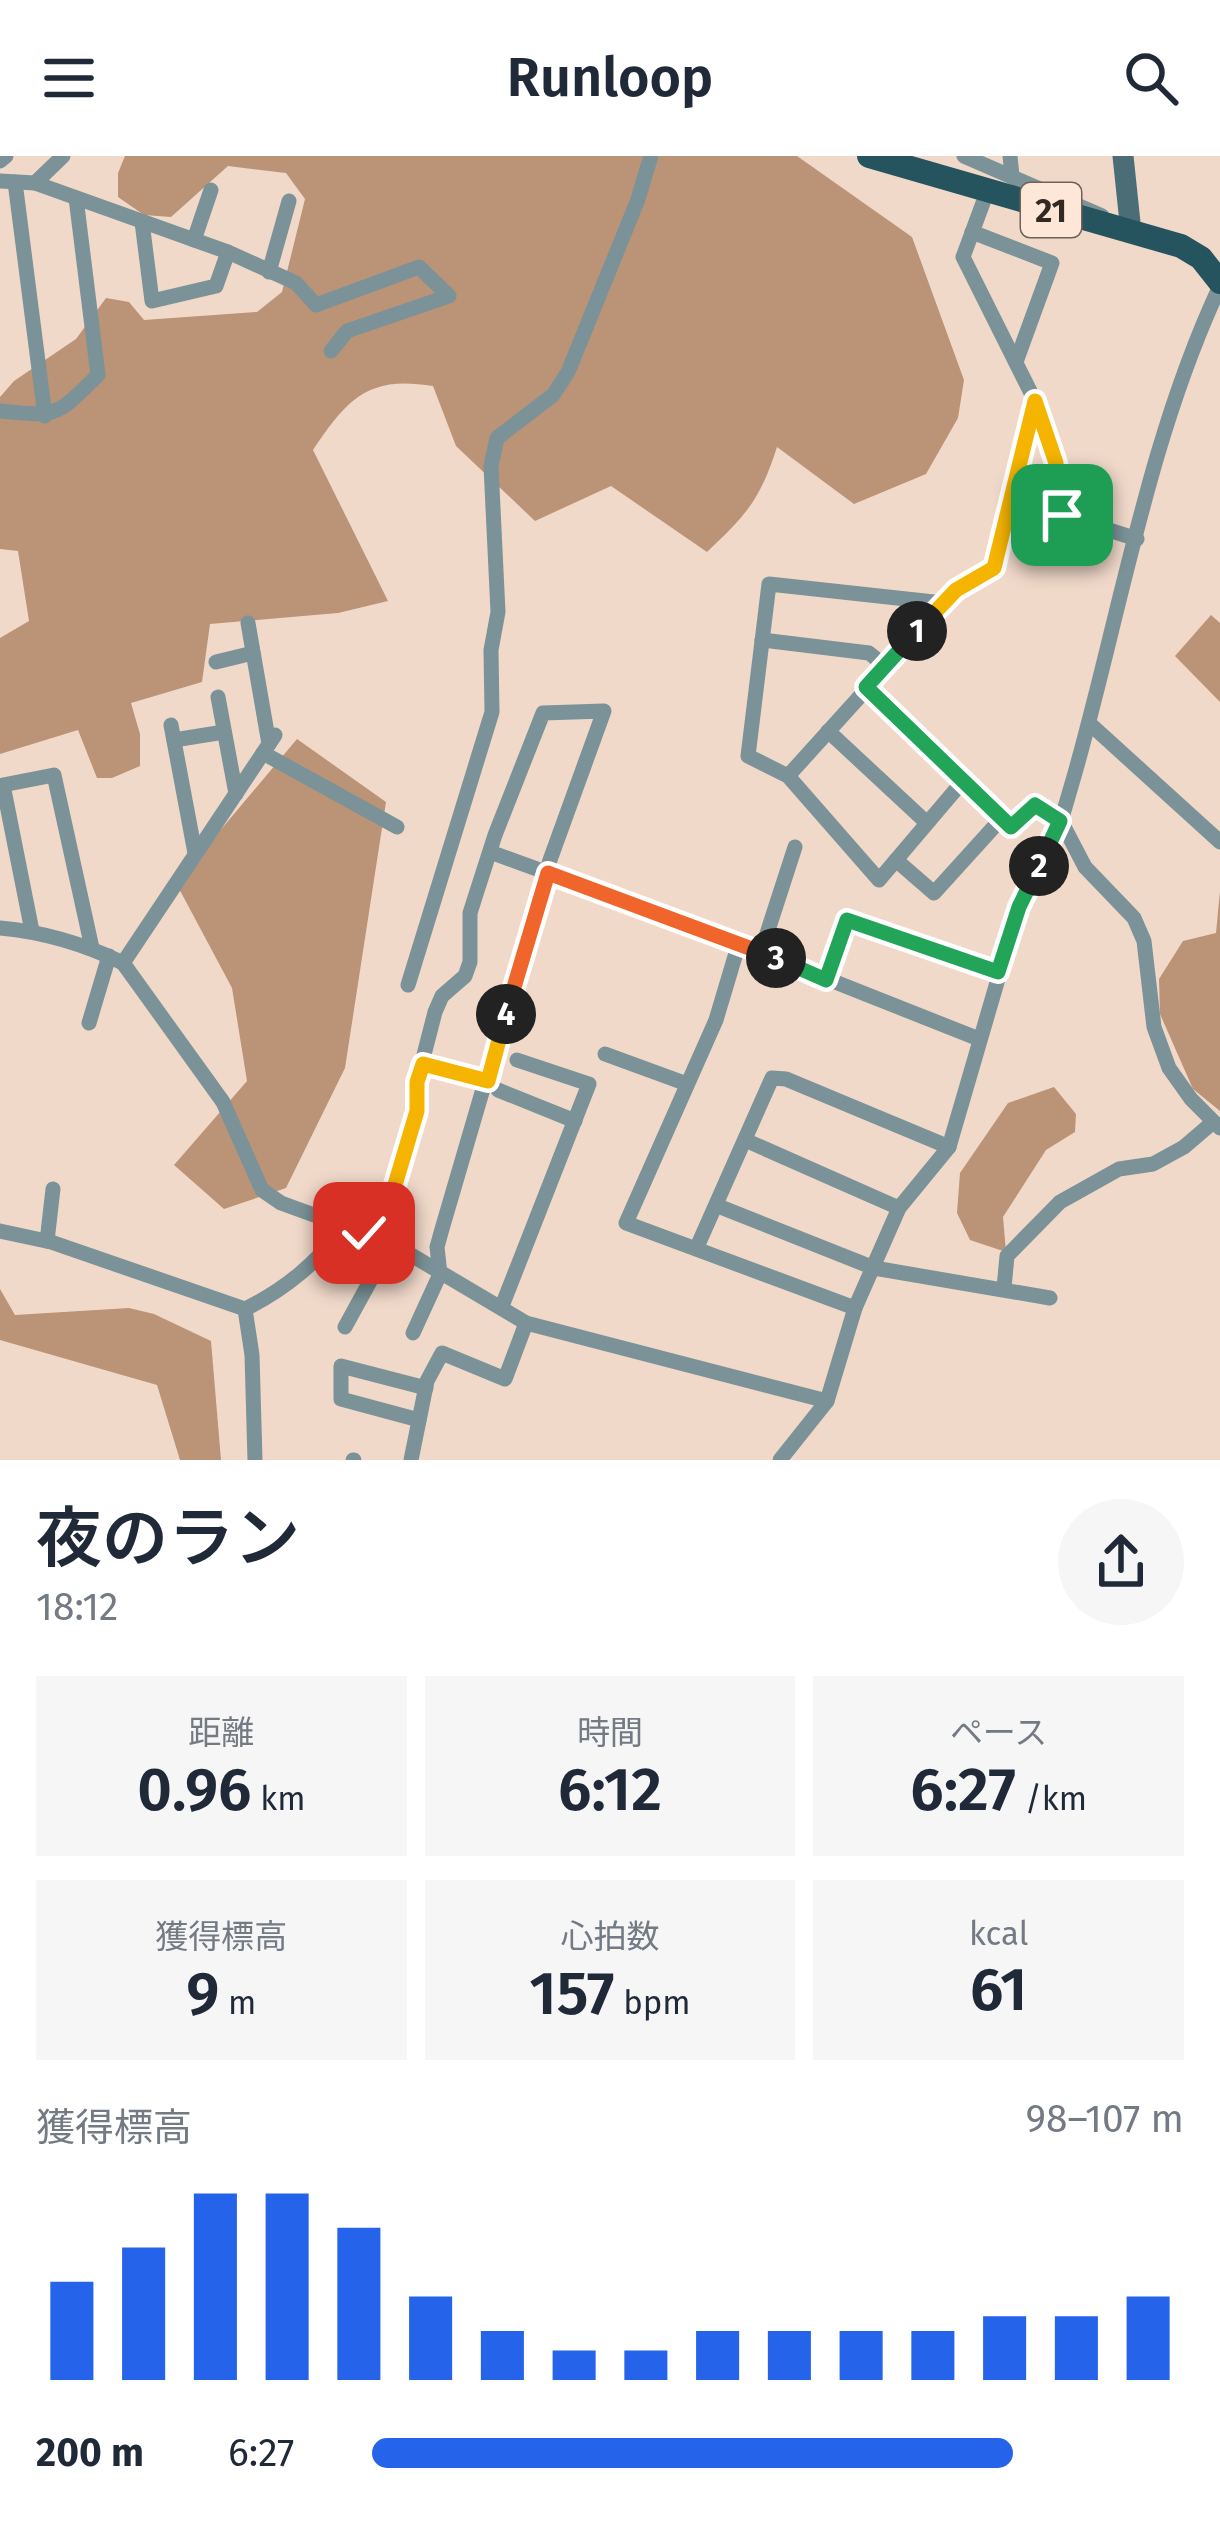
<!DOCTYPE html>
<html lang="ja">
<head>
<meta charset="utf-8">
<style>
	body { margin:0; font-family:"Fira Sans","Noto Sans JP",sans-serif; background:#f6f6f7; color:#1f2937; height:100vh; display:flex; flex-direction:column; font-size:45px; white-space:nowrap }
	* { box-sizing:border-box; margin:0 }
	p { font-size:39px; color:#747a83 }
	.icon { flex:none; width:66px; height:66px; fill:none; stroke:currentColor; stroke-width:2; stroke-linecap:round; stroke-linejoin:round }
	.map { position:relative; height:1304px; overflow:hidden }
	.details { display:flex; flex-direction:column; background:#fff; flex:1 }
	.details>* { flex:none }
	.pin { position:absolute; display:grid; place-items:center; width:102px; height:102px; color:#fff; margin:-51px; border-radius:24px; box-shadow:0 6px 18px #0006 }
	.km { position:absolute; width:60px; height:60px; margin:-30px; border-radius:50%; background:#222; color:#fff; font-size:33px; line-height:60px; text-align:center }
	.round { display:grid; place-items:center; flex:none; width:126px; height:126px; border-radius:63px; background:#f6f6f7 }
	.head { display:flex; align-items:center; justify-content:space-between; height:204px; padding:0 36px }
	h1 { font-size:66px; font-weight:600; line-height:90px }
	.metrics { display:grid; grid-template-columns:repeat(3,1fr); gap:18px; height:204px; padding:12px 36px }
	.metrics div { display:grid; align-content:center; border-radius:0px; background:#f6f6f7; text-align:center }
	.metrics b { font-size:60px; font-weight:600 }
	.metrics small { font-size:33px; font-weight:400 }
	.metrics p { font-size:33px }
	.chart { height:336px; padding:24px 36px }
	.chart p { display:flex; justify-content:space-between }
	.chart svg { width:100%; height:216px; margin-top:12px; stroke:#2563eb; stroke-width:6 }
	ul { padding:0 36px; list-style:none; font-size:39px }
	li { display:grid; grid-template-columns:192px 144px 1fr; align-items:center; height:90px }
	li i { height:30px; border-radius:15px; background:#2563eb }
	header { display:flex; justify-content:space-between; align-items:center; height:156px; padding:0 36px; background:#fff; font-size:54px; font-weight:600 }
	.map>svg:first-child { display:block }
	.forest { fill:#bb9377 }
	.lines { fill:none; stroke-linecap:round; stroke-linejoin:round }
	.street { stroke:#7b9398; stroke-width:15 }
	.secondary { stroke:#4b6e76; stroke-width:21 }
	.primary { stroke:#26545e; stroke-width:24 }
	.split-1-casing { stroke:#fff; stroke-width:24 }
	.split-2-casing { stroke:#fff; stroke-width:24 }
	.split-3-casing { stroke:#fff; stroke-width:24 }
	.split-4-casing { stroke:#fff; stroke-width:24 }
	.split-5-casing { stroke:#fff; stroke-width:24 }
	.split-1 { stroke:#f5b400; stroke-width:15 }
	.split-2 { stroke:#22a559; stroke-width:15 }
	.split-3 { stroke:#22a559; stroke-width:15 }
	.split-4 { stroke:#f0652b; stroke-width:15 }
	.split-5 { stroke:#f5b400; stroke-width:15 }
	.labels { text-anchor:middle; stroke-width:12; stroke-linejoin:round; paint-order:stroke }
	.shield { fill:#fee7d7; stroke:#6f6259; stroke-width:3 }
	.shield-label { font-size:33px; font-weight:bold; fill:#322923 }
</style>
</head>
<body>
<header><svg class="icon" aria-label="menu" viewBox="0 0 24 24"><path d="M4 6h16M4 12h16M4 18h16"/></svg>Runloop<svg class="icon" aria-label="search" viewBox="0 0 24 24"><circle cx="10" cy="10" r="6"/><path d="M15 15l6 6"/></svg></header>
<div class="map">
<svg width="1220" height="1304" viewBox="0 0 1220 1304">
	<rect width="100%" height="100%" fill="#f1d9ca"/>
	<g class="forest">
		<path d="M125 0H797L912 81 964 224 958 262 926 318 854 348 777 291C760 344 747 358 707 396L611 330 535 365 456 290 433 230C368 219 347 243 313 294L388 445 338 457 210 468 202 526 131 547 140 578V610L112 622H97L78 574 0 598V482L29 465 18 395 0 393V241L14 225 76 183 106 142 129 146 144 164 257 156 282 136 305 43 286 17 228 10 171 61 144 59 118 41V17Z"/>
		<polygon points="1211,459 1220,467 1220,546 1175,500"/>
		<polygon points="297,583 386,646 345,912 286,1032 224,1053 174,1009 247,925 232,832 176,727"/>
		<polygon points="1220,735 1220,955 1193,933 1160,858 1159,823 1183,785 1216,777"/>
		<polygon points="1054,931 1076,958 1075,976 1046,994 1003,1061 1006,1096 970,1084 957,1057 960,1017 1008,947"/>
		<polygon points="0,1133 15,1159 129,1152 154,1158 211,1185 221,1304 180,1304 157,1229 0,1184"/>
	</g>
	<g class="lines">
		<g class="street">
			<polyline points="964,0 1102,60"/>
			<polyline points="1010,0 1012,20"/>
			<polyline points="0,5 6,0"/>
			<polyline points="0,25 35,27 228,96 296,127 316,149 419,111 449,140 347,175 331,195"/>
			<polyline points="15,26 45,260"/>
			<polyline points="35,27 63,0"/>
			<polyline points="142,66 152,145 216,130 228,96"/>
			<polyline points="972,76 1052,107 1016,206"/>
			<polyline points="194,84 211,34"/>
			<polyline points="269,116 289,45"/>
			<polyline points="1036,246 1056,307 1062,359 1137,383"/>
			<path d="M0 255C59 261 56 260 98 219L76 42"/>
			<polyline points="943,447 769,428 748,600 788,620 879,724 963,625"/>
			<polyline points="248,467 269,588"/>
			<polyline points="762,484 869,497 885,510"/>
			<polyline points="216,506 253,497"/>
			<polyline points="866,531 1011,671 1035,649 1061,665 1085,711 1134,762 1144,785 1154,871 1169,912 1191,943 1220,972"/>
			<polyline points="218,541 236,638"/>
			<polyline points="1089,567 1220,686"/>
			<polyline points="171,569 195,697"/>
			<polyline points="828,575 927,667"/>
			<polyline points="174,584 224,576"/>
			<polyline points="263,597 397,671"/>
			<polyline points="788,620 956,434 995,412 1035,245 963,101 987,36"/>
			<polyline points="490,696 694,770 979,883"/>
			<polyline points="896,704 934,737 1002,662"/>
			<path d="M0 772C44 776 84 788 123 807L275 579"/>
			<polyline points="32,775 3,629 54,619 92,792"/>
			<polyline points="739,787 716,864 626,1067 855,1152"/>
			<polyline points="761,796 795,691"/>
			<polyline points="123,807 223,946 262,1034 281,1047 391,1087 526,1167 827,1245"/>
			<polyline points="826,824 847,764 998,816"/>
			<polyline points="408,829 492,556 491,494 498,456 491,310 497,282 553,239 568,216 637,46 651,0"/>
			<polyline points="89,867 109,800"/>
			<polyline points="605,898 687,928"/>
			<polyline points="423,907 487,925"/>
			<polyline points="498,934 575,965"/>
			<polyline points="745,984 899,1052"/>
			<polyline points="718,1050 874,1112 1050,1142"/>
			<path d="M0 1075 51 1086 245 1153C288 1132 315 1107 345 1071"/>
			<polyline points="364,1077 389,1049 417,955 417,926 435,856 442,840 465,820 470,806 470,757 495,679 543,557 604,555 550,704 442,1073 437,1091 440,1118 413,1177"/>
			<polyline points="47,1085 53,1033"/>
			<polyline points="697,1091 772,922 786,923 949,991"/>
			<polyline points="1004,1132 1007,1100 1060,1046 1119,1013 1153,1008 1184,991 1212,967"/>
			<polyline points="502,1150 589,928 517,904"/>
			<polyline points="245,1153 252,1199 255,1304"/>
			<polyline points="345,1171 391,1087"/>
			<polyline points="419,1264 341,1243 341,1210 426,1232"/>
			<polyline points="353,1304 354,1304"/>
			<polyline points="411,1304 427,1225 442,1197 505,1223 526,1167"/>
			<path d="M780 1304 827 1245 855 1152 899 1052 949 991 1019 751 1061 665 1075 617C1121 454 1148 284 1220 130"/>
		</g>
		<polyline class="secondary" points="1123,0 1131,76"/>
		<polyline class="primary" points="869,0 1181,90 1201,102 1220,126"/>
	</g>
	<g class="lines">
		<g class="split-1-casing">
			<polyline id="split-1" points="917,475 956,434 994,412 1035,245 1056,307 1062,359"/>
		</g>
		<g class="split-2-casing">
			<polyline id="split-2" points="917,475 866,531 1011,671 1035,649 1060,665 1039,710"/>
		</g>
		<g class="split-3-casing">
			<polyline id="split-3" points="776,802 826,824 847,764 998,816 1019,751 1039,710"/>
		</g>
		<g class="split-4-casing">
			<polyline id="split-4" points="506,858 548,717 776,802"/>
		</g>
		<g class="split-5-casing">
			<polyline id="split-5" points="364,1077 389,1049 417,955 417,926 423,908 488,925 506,858"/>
		</g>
		<use href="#split-1" class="split-1"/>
		<use href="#split-2" class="split-2"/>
		<use href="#split-3" class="split-3"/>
		<use href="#split-4" class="split-4"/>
		<use href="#split-5" class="split-5"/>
	</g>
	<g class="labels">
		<rect class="shield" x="1021" y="27" width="60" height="54" rx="9"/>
		<g class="shield-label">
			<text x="1051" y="66">21</text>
		</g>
	</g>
</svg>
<div class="pin" style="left:1062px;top:359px;background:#1e9e55"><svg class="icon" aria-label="arrive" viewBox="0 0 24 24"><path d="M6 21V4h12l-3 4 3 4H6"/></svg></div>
<div class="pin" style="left:364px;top:1077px;background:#d93025"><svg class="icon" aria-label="check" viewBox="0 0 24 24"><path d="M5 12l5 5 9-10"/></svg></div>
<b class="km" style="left:917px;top:475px">1</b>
<b class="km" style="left:1039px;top:710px">2</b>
<b class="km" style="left:776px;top:802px">3</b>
<b class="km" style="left:506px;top:858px">4</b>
</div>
<section class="details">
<div class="head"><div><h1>夜のラン</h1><p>18:12</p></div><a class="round"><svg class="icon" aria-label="share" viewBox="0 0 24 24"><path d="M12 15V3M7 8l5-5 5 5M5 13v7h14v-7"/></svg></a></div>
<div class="metrics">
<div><p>距離</p><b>0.96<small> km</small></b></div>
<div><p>時間</p><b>6:12</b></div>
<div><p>ペース</p><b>6:27<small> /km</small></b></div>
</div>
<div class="metrics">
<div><p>獲得標高</p><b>9<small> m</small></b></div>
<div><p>心拍数</p><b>157<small> bpm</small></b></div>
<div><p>kcal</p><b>61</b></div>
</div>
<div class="chart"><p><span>獲得標高</span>98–107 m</p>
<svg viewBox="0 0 160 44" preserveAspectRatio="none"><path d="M5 44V24M15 44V17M25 44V6M35 44V6M45 44V13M55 44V27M65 44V34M75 44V38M85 44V38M95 44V34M105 44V34M115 44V34M125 44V34M135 44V31M145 44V31M155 44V27"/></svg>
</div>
<ul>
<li><b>200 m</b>6:27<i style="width:79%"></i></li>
</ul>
</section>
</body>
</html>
